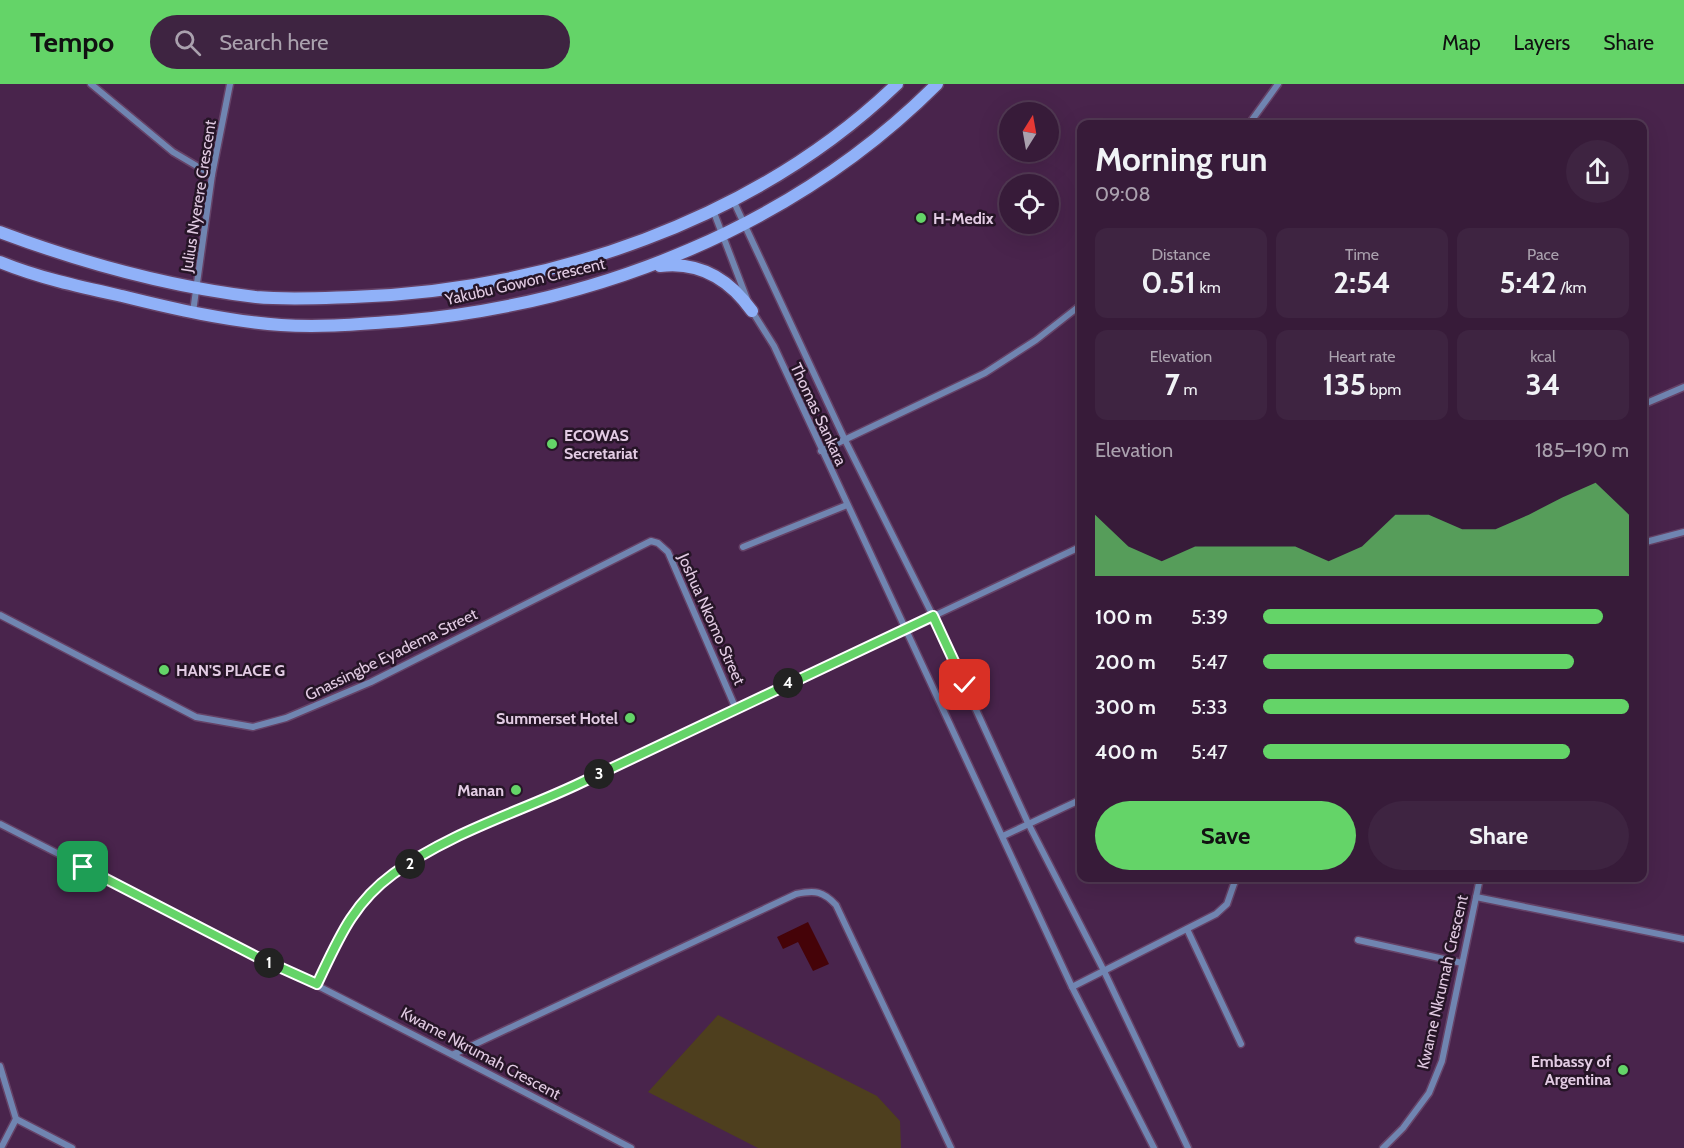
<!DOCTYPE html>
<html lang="en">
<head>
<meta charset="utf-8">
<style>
	body { margin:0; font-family:Cabin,sans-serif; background:#3e2441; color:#f1f3f6; height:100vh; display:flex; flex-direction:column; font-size:22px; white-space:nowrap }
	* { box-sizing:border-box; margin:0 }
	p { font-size:20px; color:#aaa1ae }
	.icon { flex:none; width:33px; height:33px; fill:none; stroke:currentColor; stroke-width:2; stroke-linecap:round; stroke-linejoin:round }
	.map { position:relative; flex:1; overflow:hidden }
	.side { position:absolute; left:1077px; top:36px; width:570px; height:762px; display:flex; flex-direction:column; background:#371b39; border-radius:12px; box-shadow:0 6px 24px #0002,0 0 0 2px #513953 }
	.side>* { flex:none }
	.needle { width:39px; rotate:11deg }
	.controls { position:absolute; left:999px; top:18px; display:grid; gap:12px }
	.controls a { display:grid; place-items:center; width:60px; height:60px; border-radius:50%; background:#371b39; box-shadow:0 6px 24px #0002,0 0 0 2px #513953; font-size:30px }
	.pin { position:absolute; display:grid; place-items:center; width:51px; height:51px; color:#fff; margin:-26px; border-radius:12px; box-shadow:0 3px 9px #0006 }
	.km { position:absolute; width:30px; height:30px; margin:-15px; border-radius:50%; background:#222; color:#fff; font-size:16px; line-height:30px; text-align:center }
	.round { display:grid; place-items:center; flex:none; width:63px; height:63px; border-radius:32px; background:#3e2441 }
	.summary { display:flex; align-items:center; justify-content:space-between; height:102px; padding:0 18px }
	h1 { font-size:33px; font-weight:700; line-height:45px }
	.metrics { display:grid; grid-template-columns:repeat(3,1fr); gap:9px; height:102px; padding:6px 18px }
	.metrics div { display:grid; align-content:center; border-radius:12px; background:#3e2441; text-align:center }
	.metrics b { font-size:30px; font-weight:700 }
	.metrics small { font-size:16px; font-weight:400 }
	.metrics p { font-size:16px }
	.chart { height:168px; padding:12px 18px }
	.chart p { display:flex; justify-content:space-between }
	.chart svg { width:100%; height:108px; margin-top:6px; fill:#64d468; opacity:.7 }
	.cta { display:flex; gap:12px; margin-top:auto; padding:12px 18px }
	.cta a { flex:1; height:69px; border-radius:36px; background:#64d468; color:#111; font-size:24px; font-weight:700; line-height:69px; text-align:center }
	.cta a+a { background:#3e2441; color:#f1f3f6 }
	ul { padding:0 18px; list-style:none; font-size:20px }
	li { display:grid; grid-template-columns:96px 72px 1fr; align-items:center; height:45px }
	li i { height:15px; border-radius:8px; background:#64d468 }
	header { display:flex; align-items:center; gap:36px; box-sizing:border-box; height:84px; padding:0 30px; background:#64d468; color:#111 }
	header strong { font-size:28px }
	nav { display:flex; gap:33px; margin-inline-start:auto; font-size:21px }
	.search { width:420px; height:54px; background:#3e2441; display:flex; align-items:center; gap:15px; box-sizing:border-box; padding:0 21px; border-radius:33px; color:#aaa1ae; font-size:22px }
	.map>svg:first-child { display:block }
	.green { fill:#4e3f1e }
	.water { fill:#450308 }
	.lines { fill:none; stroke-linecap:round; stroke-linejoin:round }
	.street-casing { stroke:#654267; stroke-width:9 }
	.secondary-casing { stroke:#654267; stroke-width:15 }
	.street { stroke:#7085b1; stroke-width:6 }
	.secondary { stroke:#90b1f8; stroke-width:12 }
	.route-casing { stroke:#fff; stroke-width:12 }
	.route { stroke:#64d468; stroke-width:8 }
	.poi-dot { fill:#64d468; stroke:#261527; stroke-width:2 }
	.labels { text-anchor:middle; stroke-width:5; stroke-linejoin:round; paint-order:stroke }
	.street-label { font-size:16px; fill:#e2cbe3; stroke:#261527 }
	.poi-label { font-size:16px; font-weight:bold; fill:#e2cbe3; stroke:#261527; text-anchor:start }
</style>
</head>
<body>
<header>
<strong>Tempo</strong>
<div class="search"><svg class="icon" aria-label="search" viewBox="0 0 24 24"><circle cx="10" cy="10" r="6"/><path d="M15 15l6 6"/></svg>Search here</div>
<nav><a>Map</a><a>Layers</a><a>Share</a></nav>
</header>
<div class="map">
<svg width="1684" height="1064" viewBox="0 0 1684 1064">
	<rect width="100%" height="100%" fill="#49244c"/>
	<polygon class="green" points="718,931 877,1012 900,1037 901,1064 758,1064 648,1008"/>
	<polygon class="water" points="808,838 829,880 813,887 798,858 783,865 777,853"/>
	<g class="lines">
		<g class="street-casing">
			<g id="street">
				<polyline points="91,0 173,68 212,91"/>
				<polyline points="1249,40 1278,0"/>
				<polyline points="733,116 845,356 933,532 1028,739 1103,885 1188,1064"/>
				<polyline points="713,126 747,215"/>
				<polyline points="752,227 774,262 1072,903 1154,1064"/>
				<polyline points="193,228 212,91 230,0"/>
				<polyline points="1642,321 1684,303"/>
				<polyline points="821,367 985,289 1036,256 1082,220"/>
				<polyline points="1642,459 1684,448"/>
				<polyline points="743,463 847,421"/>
				<polyline points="0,531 196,633 253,643 286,634 371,598 651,457 658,459 668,468 736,625"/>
				<path d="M0 740C210 848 422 953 631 1064"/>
				<polyline points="1003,752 1082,715"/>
				<polyline points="1476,813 1684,855"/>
				<polyline points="1187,845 1241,960"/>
				<polyline points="1358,856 1462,879"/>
				<path d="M317 900C337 857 353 819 393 790 450 748 536 720 601 689 761 613 921 537 1082 462"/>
				<polyline points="1072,903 1216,830 1227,820 1236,794"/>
				<path d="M454 970 796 810C815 806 823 807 836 821L951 1064"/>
				<polyline points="0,982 16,1035 1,1064"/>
				<polyline points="16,1035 72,1064"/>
				<polyline points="1383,1064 1403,1044 1429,1009 1442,977 1480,794"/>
			</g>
		</g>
		<g class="secondary-casing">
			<g id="secondary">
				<path d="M0 148C80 178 171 203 256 213 288 216 321 214 353 213 549 206 754 137 897 0"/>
				<path d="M0 178C39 194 81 203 122 212 174 225 227 237 281 241 321 244 362 240 402 237 599 220 795 142 937 0"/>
				<path d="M660 182C700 177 730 196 752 227"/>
			</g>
		</g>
		<use href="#street" class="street"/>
		<use href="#secondary" class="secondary"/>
	</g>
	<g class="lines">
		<g class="route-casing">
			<path id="route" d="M83 783 257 873 317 900C338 856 352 820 393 790 447 750 516 729 576 701 696 645 814 588 933 532L965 601"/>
		</g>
		<use href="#route" class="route"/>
	</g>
	<g class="poi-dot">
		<circle cx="921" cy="134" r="6"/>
		<circle cx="552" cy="360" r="6"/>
		<circle cx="164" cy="586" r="6"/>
		<circle cx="630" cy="634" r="6"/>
		<circle cx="516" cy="706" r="6"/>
		<circle cx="1623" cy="986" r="6"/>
	</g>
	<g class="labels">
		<g class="street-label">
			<text transform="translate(198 112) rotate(-81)" y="6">Julius Nyerere Crescent</text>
			<text transform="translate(525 197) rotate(-13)" y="6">Yakubu Gowon Crescent</text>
			<text transform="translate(819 330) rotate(65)" y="6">Thomas Sankara</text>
			<text transform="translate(712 535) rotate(66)" y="6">Joshua Nkomo Street</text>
			<text transform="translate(391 570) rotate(-26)" y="6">Gnassingbe Eyadema Street</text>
			<text transform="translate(1442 898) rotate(-77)" y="6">Kwame Nkrumah Crescent</text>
			<text transform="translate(481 969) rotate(28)" y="6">Kwame Nkrumah Crescent</text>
		</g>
		<g class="poi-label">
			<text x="933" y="140">H-Medix</text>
			<text x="564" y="357">ECOWAS<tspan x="564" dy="18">Secretariat</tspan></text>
			<text x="176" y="592">HAN'S PLACE G</text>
			<text x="618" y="640" text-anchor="end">Summerset Hotel</text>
			<text x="504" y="712" text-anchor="end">Manan</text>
			<text x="1611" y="983" text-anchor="end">Embassy of<tspan x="1611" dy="18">Argentina</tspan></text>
		</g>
	</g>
</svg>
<div class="controls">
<a><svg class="needle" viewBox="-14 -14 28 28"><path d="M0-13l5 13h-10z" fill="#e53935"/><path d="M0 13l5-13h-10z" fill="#aaa1ae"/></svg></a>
<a><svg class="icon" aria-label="locate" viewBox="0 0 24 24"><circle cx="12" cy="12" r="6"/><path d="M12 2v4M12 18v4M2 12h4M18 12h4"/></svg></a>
</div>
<div class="pin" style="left:83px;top:783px;background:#1e9e55"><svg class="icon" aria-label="arrive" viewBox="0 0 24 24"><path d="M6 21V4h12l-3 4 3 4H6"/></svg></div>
<div class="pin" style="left:965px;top:601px;background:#d93025"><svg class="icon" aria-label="check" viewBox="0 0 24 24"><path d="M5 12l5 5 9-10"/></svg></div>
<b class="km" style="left:269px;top:879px">1</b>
<b class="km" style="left:410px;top:780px">2</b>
<b class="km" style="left:599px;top:690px">3</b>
<b class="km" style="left:788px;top:599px">4</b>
<section class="side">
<div class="summary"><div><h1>Morning run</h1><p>09:08</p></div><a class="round"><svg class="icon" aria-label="share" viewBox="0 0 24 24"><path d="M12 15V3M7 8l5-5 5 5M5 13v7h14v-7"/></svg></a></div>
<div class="metrics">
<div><p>Distance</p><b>0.51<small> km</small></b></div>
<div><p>Time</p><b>2:54</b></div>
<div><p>Pace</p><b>5:42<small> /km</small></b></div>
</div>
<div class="metrics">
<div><p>Elevation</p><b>7<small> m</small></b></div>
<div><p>Heart rate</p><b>135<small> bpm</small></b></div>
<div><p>kcal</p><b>34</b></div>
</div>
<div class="chart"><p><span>Elevation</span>185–190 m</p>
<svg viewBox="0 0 160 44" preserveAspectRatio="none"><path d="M0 44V19L10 32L20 38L30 32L40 32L50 32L60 32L70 38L80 32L90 19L100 19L110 25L120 25L130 19L140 12L150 6L160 19V44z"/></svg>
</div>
<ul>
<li><b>100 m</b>5:39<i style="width:93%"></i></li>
<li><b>200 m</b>5:47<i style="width:85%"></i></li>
<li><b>300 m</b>5:33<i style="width:100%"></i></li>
<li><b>400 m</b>5:47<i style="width:84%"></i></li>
</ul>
<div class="cta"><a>Save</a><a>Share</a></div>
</section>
</div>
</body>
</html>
